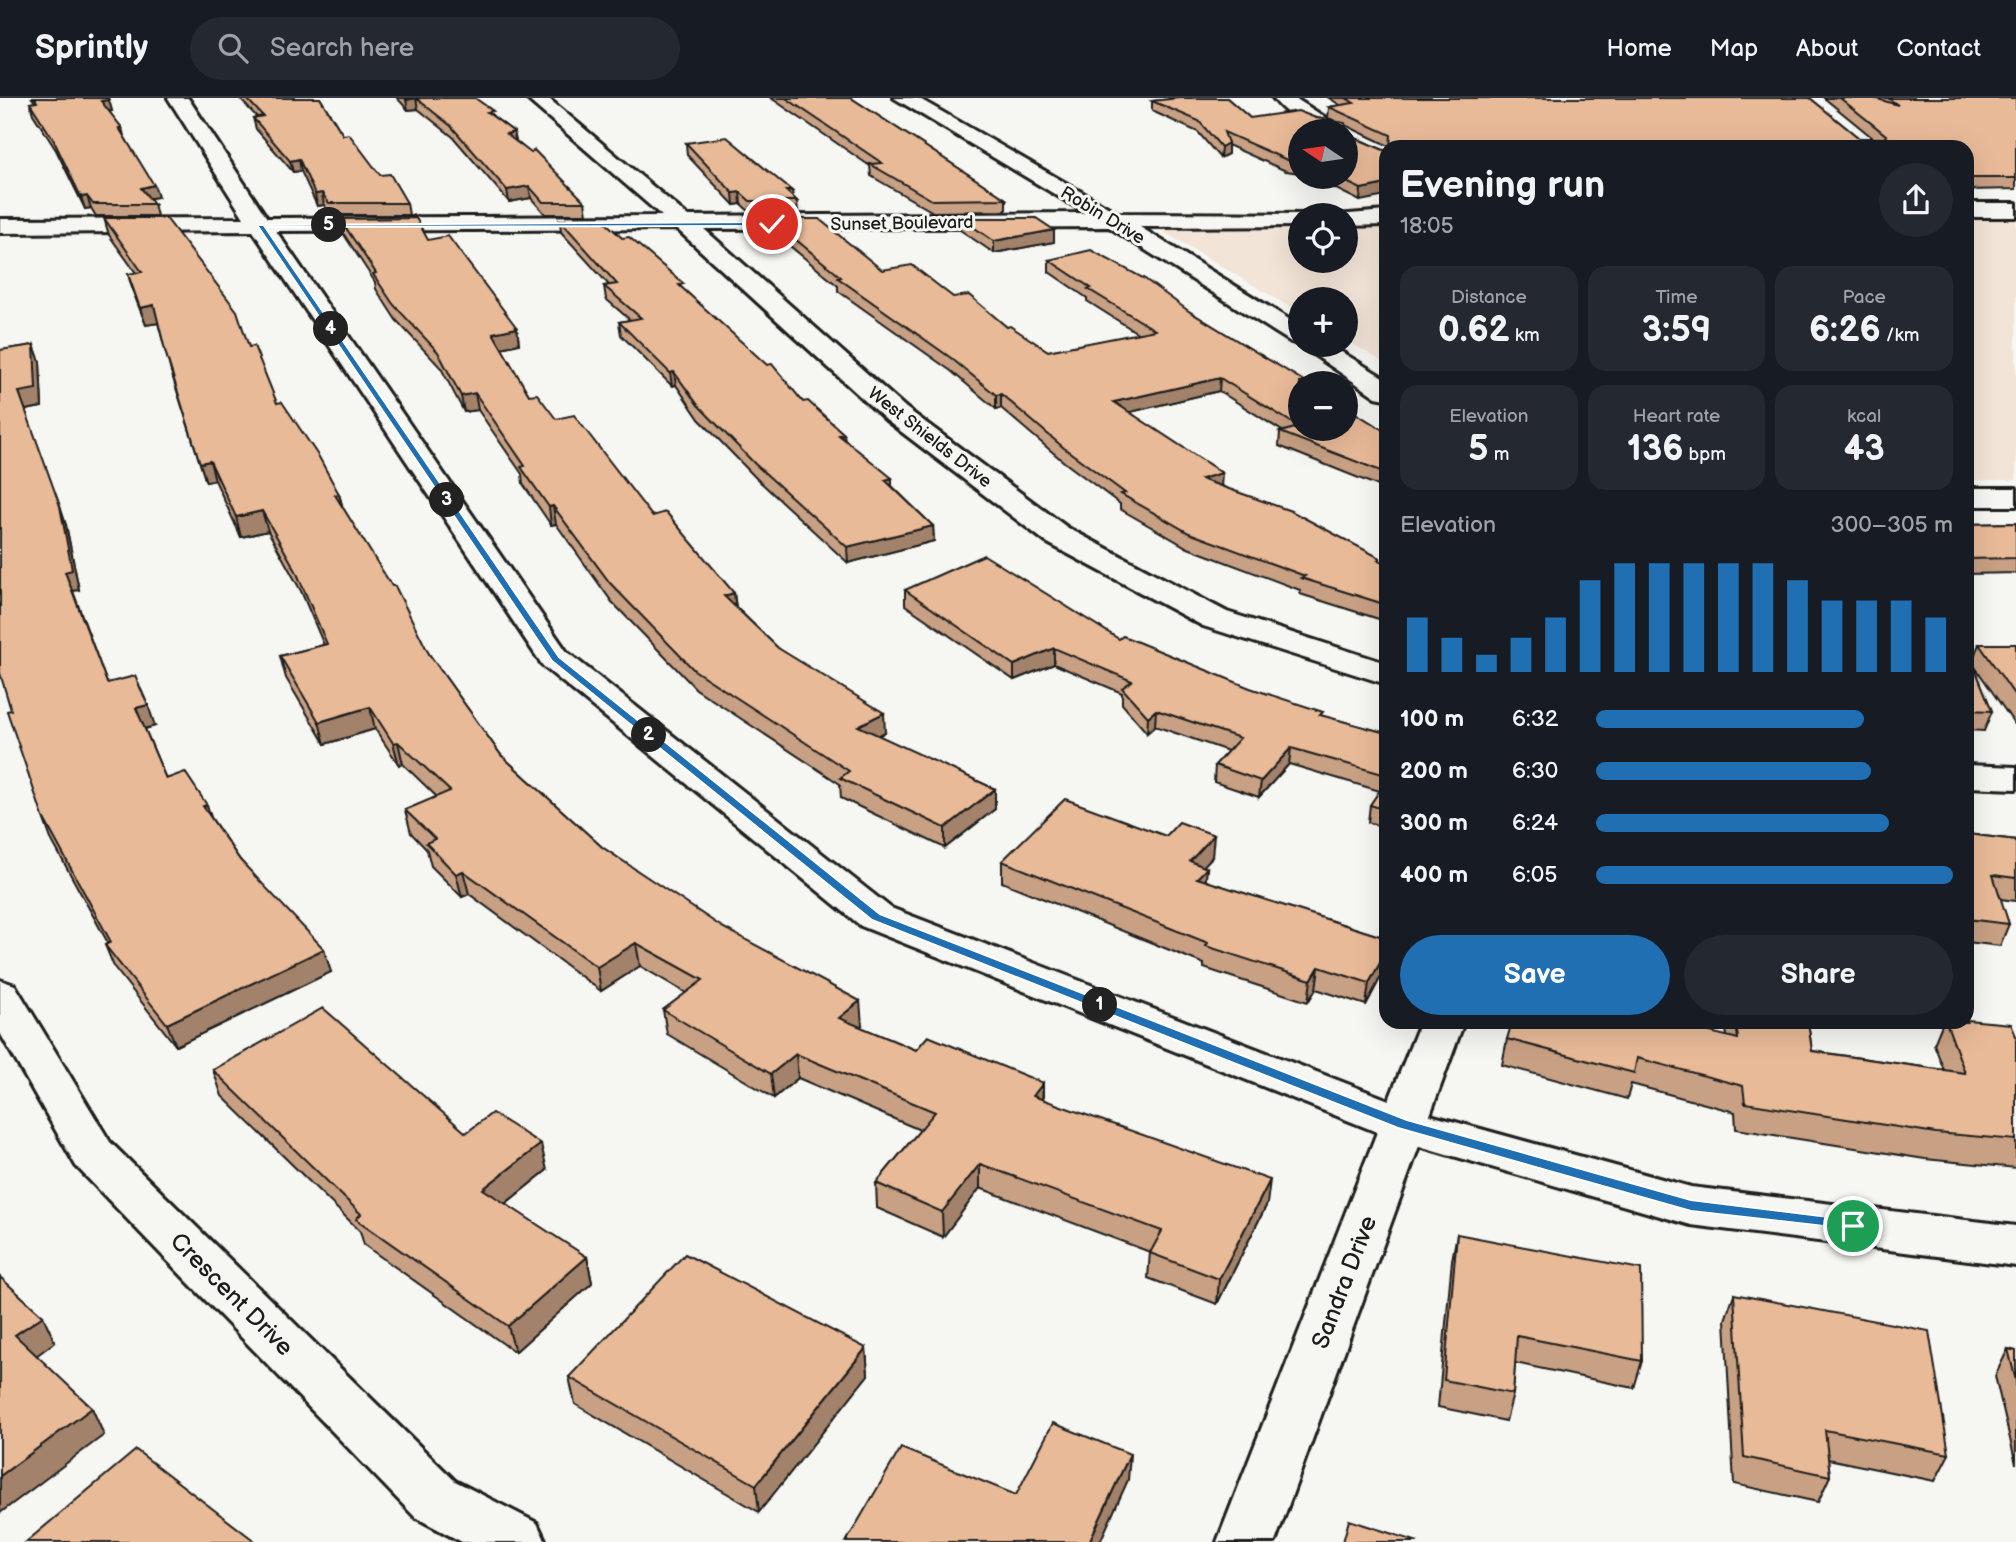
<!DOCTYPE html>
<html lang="en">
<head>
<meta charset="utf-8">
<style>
	body { margin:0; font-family:"Balsamiq Sans",sans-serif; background:#242831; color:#f1f3f6; height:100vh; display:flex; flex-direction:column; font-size:26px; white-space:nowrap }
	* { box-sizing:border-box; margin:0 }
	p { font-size:23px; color:#9ea1a6 }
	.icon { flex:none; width:38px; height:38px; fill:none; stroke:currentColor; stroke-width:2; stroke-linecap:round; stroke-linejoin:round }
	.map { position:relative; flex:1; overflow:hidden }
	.drawer { position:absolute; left:1379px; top:42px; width:595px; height:889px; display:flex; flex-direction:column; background:#171b24; border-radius:21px; box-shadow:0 7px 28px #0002 }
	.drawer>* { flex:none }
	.needle { width:46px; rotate:283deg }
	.controls { position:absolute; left:1288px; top:21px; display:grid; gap:14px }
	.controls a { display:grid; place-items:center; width:70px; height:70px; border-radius:50%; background:#171b24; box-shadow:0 7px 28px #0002; font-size:35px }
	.pin { position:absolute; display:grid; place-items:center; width:60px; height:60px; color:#fff; margin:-30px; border:4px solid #fff; border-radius:50%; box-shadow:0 2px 7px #0007 }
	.km { position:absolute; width:35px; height:35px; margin:-18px; border-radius:50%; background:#222; color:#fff; font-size:19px; line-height:35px; text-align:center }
	.round { display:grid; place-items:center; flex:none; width:74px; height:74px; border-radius:37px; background:#242831 }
	.headline { display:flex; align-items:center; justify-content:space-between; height:119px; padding:0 21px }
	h1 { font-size:38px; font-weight:700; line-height:52px }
	.figures { display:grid; grid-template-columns:repeat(3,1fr); gap:10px; height:119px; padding:7px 21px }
	.figures div { display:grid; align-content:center; border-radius:18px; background:#242831; text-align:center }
	.figures b { font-size:35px; font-weight:700 }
	.figures small { font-size:19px; font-weight:400 }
	.figures p { font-size:19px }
	.chart { height:196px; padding:14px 21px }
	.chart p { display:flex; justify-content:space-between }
	.chart svg { width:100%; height:126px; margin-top:7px; stroke:#1f6fb2; stroke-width:6 }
	.primary-button { display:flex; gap:14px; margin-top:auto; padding:14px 21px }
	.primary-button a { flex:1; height:80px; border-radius:42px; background:#1f6fb2; color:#fff; font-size:28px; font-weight:700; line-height:80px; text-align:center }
	.primary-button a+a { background:#242831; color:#f1f3f6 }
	ul { padding:0 21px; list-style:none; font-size:23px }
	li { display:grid; grid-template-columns:112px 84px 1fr; align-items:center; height:52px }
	li i { height:18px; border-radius:9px; background:#1f6fb2 }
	header { display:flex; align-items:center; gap:42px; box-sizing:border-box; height:98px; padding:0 35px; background:#171b24; border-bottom:2px solid #363941 }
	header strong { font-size:33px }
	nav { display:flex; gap:38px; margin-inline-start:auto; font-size:24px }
	.search { width:490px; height:63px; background:#242831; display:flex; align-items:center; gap:18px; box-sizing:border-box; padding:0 24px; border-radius:38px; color:#9ea1a6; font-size:26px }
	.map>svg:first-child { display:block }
	.built { fill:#f2e4d7 }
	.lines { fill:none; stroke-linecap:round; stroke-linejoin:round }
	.minor-casing { stroke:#1c1c1c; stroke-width:6 }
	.minor { fill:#f6f6f2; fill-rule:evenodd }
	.wall { fill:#c8a083; stroke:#1c1c1c; stroke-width:2 }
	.shaded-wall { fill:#a2826a; stroke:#1c1c1c; stroke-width:2 }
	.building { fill:#e8ba98; stroke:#1c1c1c; stroke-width:2 }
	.route { fill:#1f6fb2; stroke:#fff; stroke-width:2 }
	.labels { text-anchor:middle; stroke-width:6; stroke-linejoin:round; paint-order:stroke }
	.far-street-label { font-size:18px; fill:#1c1c1c; stroke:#f6f6f2 }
	.near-street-label { font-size:24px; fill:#1c1c1c; stroke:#f6f6f2 }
</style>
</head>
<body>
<header>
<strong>Sprintly</strong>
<div class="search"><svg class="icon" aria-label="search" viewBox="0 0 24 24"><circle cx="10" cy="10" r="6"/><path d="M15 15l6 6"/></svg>Search here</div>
<nav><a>Home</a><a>Map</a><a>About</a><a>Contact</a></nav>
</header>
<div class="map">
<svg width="2016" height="1444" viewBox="0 0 2016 1444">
	<rect width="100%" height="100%" fill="#f6f6f2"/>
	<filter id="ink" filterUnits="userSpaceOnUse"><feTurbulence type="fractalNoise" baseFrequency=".0143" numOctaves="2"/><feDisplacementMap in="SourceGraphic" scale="14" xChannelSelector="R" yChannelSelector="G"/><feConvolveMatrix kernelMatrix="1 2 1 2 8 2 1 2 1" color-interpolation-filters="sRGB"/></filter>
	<g filter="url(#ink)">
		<g class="built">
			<rect x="1967" y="121" width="49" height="261"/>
			<polygon points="1346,128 1386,128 1386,266 1346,242 1346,201 1300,201 1300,215 1157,130 1300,129 1300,163 1346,163"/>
		</g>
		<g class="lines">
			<g class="minor-casing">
				<g id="minor">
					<polygon points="168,0 188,0 267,120 662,118 526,0 548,0 688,118 1086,115 894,0 918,0 1118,115 1308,116 1300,117 1300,128 1140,129 1300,228 1300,247 1291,244 1109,129 704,131 906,310 1068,430 1227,514 1386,565 1386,586 1203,528 1046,444 886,322 677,131 276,133 567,554 891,810 1389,1002 1420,924 1464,924 1430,1017 1691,1089 2016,1128 2016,1168 1691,1127 1419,1048 1275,1444 1217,1444 1377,1034 861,828 543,568 253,133 0,135 0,121 244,120"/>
					<path d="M1273 0H1295L1346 33C1318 34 1291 24 1273 0Z"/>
					<rect x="1967" y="105" width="49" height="14"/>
					<polygon points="1386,113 1386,127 1346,128 1346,117 1337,117"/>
					<polygon points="1300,247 1330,247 1386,281 1386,301 1376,299"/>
					<rect x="1967" y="390" width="49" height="18"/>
					<polygon points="1967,667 2016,669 2016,691 1967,689"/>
					<polygon points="0,882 15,887 110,1044 455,1383 537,1425 546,1444 462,1444 415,1419 76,1068 0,935"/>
				</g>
			</g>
			<use href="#minor" class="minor"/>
		</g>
		<g class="wall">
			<polygon points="32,0 108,0 112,13 109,14 122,30 124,38 158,99 150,100 154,106 157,118 96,118 91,110 85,111 56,52 33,16 30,5 35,4"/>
			<polygon points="239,0 320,0 343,37 407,105 409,117 331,117 324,107 317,108 301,73 293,74 256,31 253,20 257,19"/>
			<polygon points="397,0 475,0 494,19 514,34 516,43 585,104 587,116 545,116 531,100 509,104 453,39 418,11 408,12"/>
			<polygon points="771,0 851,0 1006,101 1006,113 933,114 871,78 870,68"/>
			<polygon points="1170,0 1227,0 1250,20 1316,20 1336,23 1328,20 1329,9 1340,7 1329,0 1810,0 1859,40 1873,40 1824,0 2016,0 2016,91 1967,92 1967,49 1389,49 1389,48 1345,27 1300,33 1300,75 1286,73 1228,47 1228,56 1220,60 1198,34 1152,13 1152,3 1171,1"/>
			<polygon points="1346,36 1386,53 1360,103 1312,79 1346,79"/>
			<polygon points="686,45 792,93 793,99 797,103 798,115 751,115 741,106 734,107 687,57"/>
			<polygon points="104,120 249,249 277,305 339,396 343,410 429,556 501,657 602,749 862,927 860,929 916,952 1043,985 1043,1002 1267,1106 1217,1206 1148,1180 1150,1154 980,1090 943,1139 877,1110 876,1085 920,1032 798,980 774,1000 667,936 663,912 686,895 640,868 601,893 469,796 462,799 431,768 427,752 411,735 405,712 437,699 403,666 399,667 375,631 325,646 286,580 280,558 324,547 301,493 268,433 241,439 215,382 206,384 171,274 158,225 146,227 133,194 128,176 136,175 109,137"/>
			<polygon points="960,120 1054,132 1054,144 994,155 960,132"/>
			<polygon points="340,121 428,142 517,230 519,246 501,250 529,297 556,321 652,418 734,495 736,509 778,550 885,634 878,638 995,691 995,711 945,750 841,700 840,686 696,591 612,504 556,426 551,427 523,386 522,376 478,312 464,314 441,270 396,222 376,191 375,184 343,135"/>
			<polygon points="771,121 882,172 953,199 1048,253 1139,236 1087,203 1087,200 1049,174 1049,162 1190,214 1386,334 1386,391 1279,348 1280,334 1282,333 1219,293 1130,314 1221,388 1380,460 1386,517 1382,522 1300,496 1300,492 1188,450 1120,411 1120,406 1064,364 1001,310 996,311 951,273 838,193 838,188 772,133"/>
			<polygon points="560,122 622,140 684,192 803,304 844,336 845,342 933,428 934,443 848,465 756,380 699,321 676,287 672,288 621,237 619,224 630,222 606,201 604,188 609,187 561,134"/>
			<polygon points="34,247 40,264 42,309 25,312 66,427 79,492 73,493 107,585 155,628 145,631 166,681 212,721 240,762 331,874 176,948 114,869 105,847 108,845 51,741 43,719 11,612 0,252"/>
			<polygon points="2016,425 2016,475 1967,476 1967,426"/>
			<polygon points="905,492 1119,541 1323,618 1386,635 1386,730 1368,724 1370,707 1380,693 1289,666 1259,699 1214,684 1215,667 1228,653 1155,628 1147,635 1122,606 1122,595 1054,566 1014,582 905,507"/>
			<polygon points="1979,546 2016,546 2016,628 1973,566 1992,613 1984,633 1967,632 1967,551 1972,564"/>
			<polygon points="1967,736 2016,742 2016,803 2000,801 2009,826 2000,848 1967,844"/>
			<polygon points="1166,738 1212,759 1203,768 1207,770 1205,783 1386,840 1386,869 1366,907 1316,891 1308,904 1204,870 1204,866 1002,784 1002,763"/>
			<polygon points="1725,924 1808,924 1812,953 1944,972 1934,946 1943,924 1967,924 2016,938 2016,1070 1925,1061 1736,1031 1735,1014 1631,986 1627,1001 1502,967 1507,941 1727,938"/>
			<polygon points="213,972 466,1035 547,1072 505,1106 587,1159 592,1185 515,1254 364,1147 360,1133 222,998"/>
			<polygon points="1457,1136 1642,1263 1634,1290 1515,1265 1513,1296 1506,1323 1438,1309 1452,1162"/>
			<polygon points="1734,1196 1949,1356 1935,1383 1828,1361 1830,1378 1818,1404 1734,1386 1725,1222"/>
			<polygon points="866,1250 868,1277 759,1414 575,1306 569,1279"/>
			<polygon points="2008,1251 2016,1253 2016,1366 1995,1278"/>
		</g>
		<g class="shaded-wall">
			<polygon points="416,0 418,11 408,12 406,2"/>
			<polygon points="109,2 112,13 104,14 101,3"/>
			<polygon points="514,34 516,46 506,36"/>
			<polygon points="1228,45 1228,56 1220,60 1221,49"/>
			<polygon points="299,61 301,73 293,74 290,63"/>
			<polygon points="1386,86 1386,98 1360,103 1361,91"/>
			<polygon points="154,87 158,99 144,101 141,90"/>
			<polygon points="529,88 531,100 509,104 507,92"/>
			<polygon points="740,94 741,106 734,107 733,95"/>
			<polygon points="322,95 324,107 317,108 315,96"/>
			<polygon points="87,98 91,110 85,111 81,99"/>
			<polygon points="1054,132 1054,144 994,155 994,143"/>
			<polygon points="154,207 159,225 146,227 140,210"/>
			<polygon points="517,230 519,246 496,251 493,235"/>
			<polygon points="34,247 40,264 42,309 25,312 19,294"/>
			<polygon points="674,274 676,287 672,288 670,275"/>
			<polygon points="1220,280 1219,293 1114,318 1114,304"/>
			<polygon points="475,295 478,312 464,314 461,298"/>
			<polygon points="1001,296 1001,310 996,311 996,297"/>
			<polygon points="210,363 215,382 206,384 200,365"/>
			<polygon points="1222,375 1221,390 1201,381"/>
			<polygon points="892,380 892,394 885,382"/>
			<polygon points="339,396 344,416 335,397"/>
			<polygon points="60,408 66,427 79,492 72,493 65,474"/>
			<polygon points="553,408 556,426 551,427 549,409"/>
			<polygon points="262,413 268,433 241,439 236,419"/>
			<polygon points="933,428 934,443 848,465 847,449"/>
			<polygon points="734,495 736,513 724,498"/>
			<polygon points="1386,504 1386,517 1382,522 1384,506"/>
			<polygon points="1054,550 1054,566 1014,582 1014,567"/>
			<polygon points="148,607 155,628 143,631 136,610"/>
			<polygon points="370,609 375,631 325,646 319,624"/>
			<polygon points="1156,612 1155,628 1147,635 1148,619"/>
			<polygon points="884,615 885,634 859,648 858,628"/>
			<polygon points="398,644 403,666 399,667 393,645"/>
			<polygon points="1291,650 1289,666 1259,699 1261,683"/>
			<polygon points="995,691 995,711 945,750 945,730"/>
			<polygon points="207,707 214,728 203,708"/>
			<polygon points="1214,737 1212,759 1188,785 1190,763"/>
			<polygon points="1207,770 1205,791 1197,780"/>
			<polygon points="463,773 469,796 462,799 456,776"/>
			<polygon points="636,845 640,868 601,893 597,869"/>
			<polygon points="324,851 331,874 176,948 167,926"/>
			<polygon points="1386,854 1386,869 1366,907 1369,885"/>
			<polygon points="1319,869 1316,891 1308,904 1311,882"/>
			<polygon points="860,903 862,927 841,944 839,920"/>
			<polygon points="796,956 798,980 774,1000 771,976"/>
			<polygon points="1043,985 1042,1009 1033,998"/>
			<polygon points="541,1046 547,1072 490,1118 483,1091"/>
			<polygon points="980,1066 980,1090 943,1139 942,1114"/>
			<polygon points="1270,1082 1267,1106 1217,1206 1219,1181"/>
			<polygon points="587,1159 592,1185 515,1254 508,1228"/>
			<polygon points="43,1218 55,1244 28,1264 15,1237"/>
			<polygon points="866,1250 868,1277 759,1414 756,1387"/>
			<polygon points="92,1310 104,1337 0,1415 0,1378"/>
			<polygon points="1130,1356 1128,1382 1100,1444 1089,1444"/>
		</g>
		<g class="building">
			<polygon points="35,0 108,0 109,2 101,3 122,30 119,30 154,87 141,90 154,106 93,106 87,98 81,99 53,41 30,5 37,4"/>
			<polygon points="246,0 320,0 343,37 349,36 380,77 390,76 407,105 329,105 322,95 315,96 299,61 290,63 253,20 263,18"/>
			<polygon points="405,0 475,0 493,13 487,14 514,34 506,36 531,55 534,52 585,104 543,104 529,88 507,92 451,28 416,0 406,2"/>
			<polygon points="786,0 851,0 1006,101 932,102 870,66 882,65"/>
			<polygon points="1179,0 1227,0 1250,20 1298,13 1316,20 1345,25 1346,33 1300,33 1300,63 1287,62 1224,34 1228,45 1221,49 1199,23 1152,3"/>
			<polygon points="1346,0 1810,0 1859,40 1884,40 1887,38 1840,0 1874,0 1898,7 1888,0 2016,0 2016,80 1967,80 1967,49 1390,49 1391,37 1329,9 1354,5"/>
			<polygon points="1346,33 1346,36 1386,53 1386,86 1361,91 1336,79 1346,79"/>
			<polygon points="727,39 792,93 786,93 797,103 750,103 740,94 733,95 686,45"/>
			<polygon points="104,120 166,120 237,213 249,249 254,248 277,305 282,304 319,359 339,396 335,397 392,488 395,488 429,556 501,657 602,749 722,829 860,903 839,920 916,952 928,938 1043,985 1033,998 1270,1082 1219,1181 1150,1155 1162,1133 980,1066 942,1114 876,1085 935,1014 796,956 771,976 663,912 703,882 636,845 597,869 463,773 456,776 426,745 435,741 405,712 450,693 398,644 393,645 370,609 319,624 280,558 327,546 296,473 262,413 236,419 210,363 200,365 166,256 154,207 140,210 128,176 142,174"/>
			<polygon points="416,120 428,142 448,138 517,230 493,235 529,297 537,296 556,321 574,317 652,418 666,414 734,495 724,498 778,550 884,615 858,628 995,691 945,730 840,680 849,673 694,572 610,485 553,408 549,409 521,369 525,368 475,295 461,298 438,254 393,206 373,176 376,175 340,121"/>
			<polygon points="960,120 1036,120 1054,132 994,143"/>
			<polygon points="771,121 819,121 882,172 912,167 953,199 969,197 1007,229 1010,228 1048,253 1155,232 1088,191 1091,190 1049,162 1091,152 1145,181 1190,214 1307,285 1300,285 1300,331 1346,331 1346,309 1386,334 1386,375 1280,334 1299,329 1220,280 1114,304 1222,375 1201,381 1291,413 1380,460 1378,462 1386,465 1386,504 1384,506 1301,480 1305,478 1189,435 1121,396 1125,395 1064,350 1001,296 996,297 951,260 838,180 841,179"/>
			<polygon points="560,122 603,122 622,140 629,139 684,186 679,187 767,267 772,266 803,304 808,303 844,336 839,337 892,380 885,382 933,428 847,449 755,366 698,307 674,274 670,275 619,224 641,220 604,188 617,186"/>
			<polygon points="34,247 36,291 19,294 60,408 72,472 65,474 107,585 135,578 148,607 136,610 166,681 185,674 207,707 203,708 240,762 324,851 167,926 105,847 111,844 43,719 7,613 11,612 0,575 0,252"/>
			<polygon points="2016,425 2016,460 1967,461 1967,426"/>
			<polygon points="984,457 1119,541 1123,538 1250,590 1323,614 1320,617 1386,635 1386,677 1291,650 1261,683 1215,667 1240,640 1156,612 1148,619 1122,590 1132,583 1054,550 1014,567 905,492"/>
			<polygon points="1979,546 2016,546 2016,599"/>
			<polygon points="1967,551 1992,613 1967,612"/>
			<polygon points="1386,683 1386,712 1370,707"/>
			<polygon points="1065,701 1166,738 1179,724 1214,737 1190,763 1207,770 1197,780 1386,840 1386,854 1369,885 1319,869 1311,882 1206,848 1208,845 1002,763"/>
			<polygon points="1967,736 2016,742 2016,780 1993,777 2009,826 1967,821"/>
			<polygon points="323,910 466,1035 492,1015 541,1046 483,1091 587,1159 508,1228 356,1121 361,1116 213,972"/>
			<polygon points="1967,922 2011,926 2016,938 2016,1042 1936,1035 1745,1005 1743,988 1637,960 1634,975 1507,941 1512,924 1670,924 1738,941 1736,924 1808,924 1812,953 1965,975 1946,924 1967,924"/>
			<polygon points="1457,1136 1641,1171 1642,1263 1517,1238 1513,1296 1444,1282"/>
			<polygon points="685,1156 866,1250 756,1387 569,1279"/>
			<polygon points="0,1179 43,1218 15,1237 92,1310 0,1378"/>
			<polygon points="1734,1196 1929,1233 1949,1356 1825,1332 1830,1378 1744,1359"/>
			<polygon points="2008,1251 2016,1253 2016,1283"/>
			<polygon points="1053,1325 1130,1356 1089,1444 846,1444 901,1350 1016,1397"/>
			<polygon points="136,1352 256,1444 26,1444"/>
			<polygon points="1349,1422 1418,1444 1343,1444"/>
		</g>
	</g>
	<polygon class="route" points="774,124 772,128 265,129 559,559 880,816 1407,1022 1691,1102 1853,1122 1859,1124 1859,1132 1691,1113 1398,1030 872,822 552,563 257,127"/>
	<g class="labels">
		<g class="far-street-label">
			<text transform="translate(1103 117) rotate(31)" y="6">Robin Drive</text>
			<text transform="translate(902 125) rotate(-1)" y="6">Sunset Boulevard</text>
			<text transform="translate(930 339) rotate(38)" y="6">West Shields Drive</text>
		</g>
		<g class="near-street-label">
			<text transform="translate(1344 1184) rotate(-69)" y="8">Sandra Drive</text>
			<text transform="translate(232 1196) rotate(45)" y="8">Crescent Drive</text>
		</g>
	</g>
</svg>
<div class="controls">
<a><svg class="needle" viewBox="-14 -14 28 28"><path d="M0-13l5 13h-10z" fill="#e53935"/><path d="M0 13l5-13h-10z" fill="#9ea1a6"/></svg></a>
<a><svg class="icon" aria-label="locate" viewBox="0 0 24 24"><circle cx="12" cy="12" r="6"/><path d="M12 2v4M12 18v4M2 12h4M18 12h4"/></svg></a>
<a>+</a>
<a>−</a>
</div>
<div class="pin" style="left:1853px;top:1128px;background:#1e9e55"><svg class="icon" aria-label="arrive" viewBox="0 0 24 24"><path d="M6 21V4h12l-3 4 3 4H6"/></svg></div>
<div class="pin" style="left:772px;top:126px;background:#d93025"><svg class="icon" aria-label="check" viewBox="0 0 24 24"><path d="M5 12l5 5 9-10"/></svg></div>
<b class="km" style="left:1100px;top:907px">1</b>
<b class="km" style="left:649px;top:637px">2</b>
<b class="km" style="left:447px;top:402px">3</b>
<b class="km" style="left:331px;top:231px">4</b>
<b class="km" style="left:329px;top:127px">5</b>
<section class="drawer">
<div class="headline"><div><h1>Evening run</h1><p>18:05</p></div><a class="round"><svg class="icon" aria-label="share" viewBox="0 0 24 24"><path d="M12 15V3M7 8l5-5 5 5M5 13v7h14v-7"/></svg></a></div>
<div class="figures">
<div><p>Distance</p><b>0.62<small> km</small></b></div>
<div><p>Time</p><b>3:59</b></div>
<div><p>Pace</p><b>6:26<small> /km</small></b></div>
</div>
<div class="figures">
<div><p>Elevation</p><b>5<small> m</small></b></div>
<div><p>Heart rate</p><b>136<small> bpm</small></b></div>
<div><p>kcal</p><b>43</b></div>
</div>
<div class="chart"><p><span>Elevation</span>300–305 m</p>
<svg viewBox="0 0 160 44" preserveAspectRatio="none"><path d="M5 44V25M15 44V32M25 44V38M35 44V32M45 44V25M55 44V12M65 44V6M75 44V6M85 44V6M95 44V6M105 44V6M115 44V12M125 44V19M135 44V19M145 44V19M155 44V25"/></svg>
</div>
<ul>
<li><b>100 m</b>6:32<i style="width:75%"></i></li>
<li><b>200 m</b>6:30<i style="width:77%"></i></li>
<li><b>300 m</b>6:24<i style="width:82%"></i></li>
<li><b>400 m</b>6:05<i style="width:100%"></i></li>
</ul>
<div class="primary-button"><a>Save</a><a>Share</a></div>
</section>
</div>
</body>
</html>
